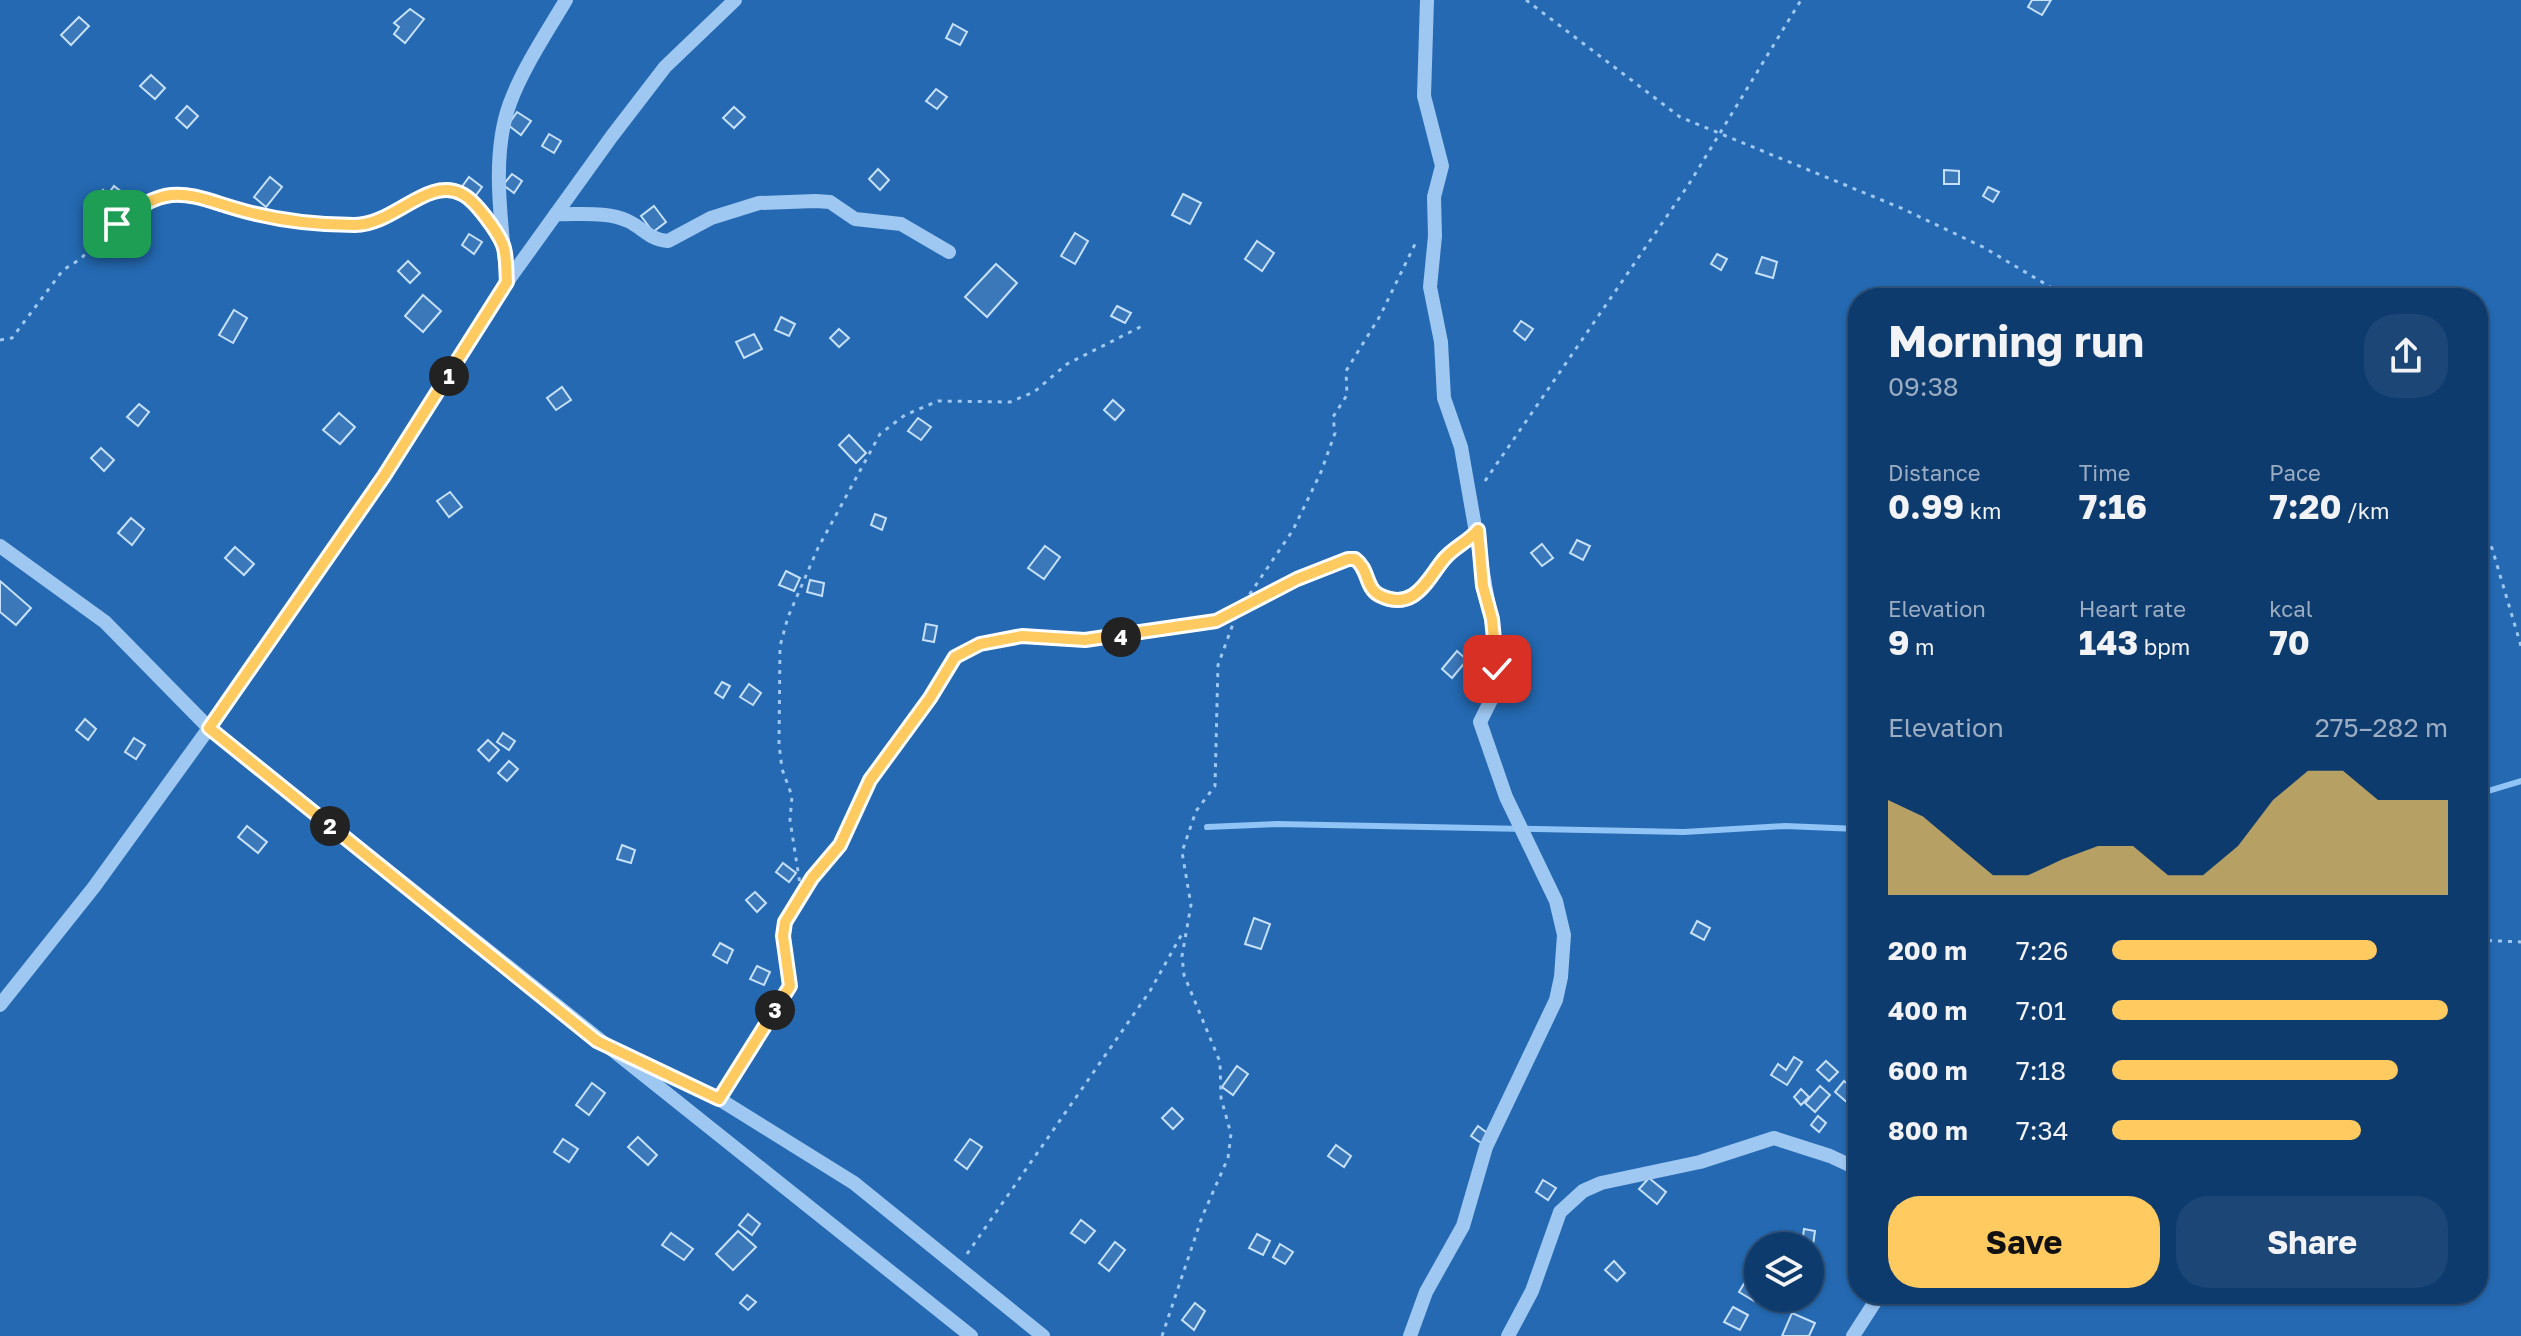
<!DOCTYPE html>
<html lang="en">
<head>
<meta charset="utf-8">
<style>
	body { margin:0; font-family:"Golos Text",sans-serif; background:#1c4676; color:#f1f3f6; height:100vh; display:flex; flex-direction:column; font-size:30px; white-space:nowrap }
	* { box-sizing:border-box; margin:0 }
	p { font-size:26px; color:#9badc2 }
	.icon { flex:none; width:44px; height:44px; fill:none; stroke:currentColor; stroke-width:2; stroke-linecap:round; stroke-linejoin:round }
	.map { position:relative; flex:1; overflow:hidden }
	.side { position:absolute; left:1848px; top:288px; width:640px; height:1016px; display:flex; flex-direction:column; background:#0e3b6e; border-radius:32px; box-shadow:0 2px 6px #0004,0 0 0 2px #2e5581 }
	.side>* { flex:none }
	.buttons { position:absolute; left:1744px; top:1232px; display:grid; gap:16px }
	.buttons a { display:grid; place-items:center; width:80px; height:80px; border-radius:50%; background:#0e3b6e; box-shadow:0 2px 6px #0004,0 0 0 2px #2e5581; font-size:40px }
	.pin { position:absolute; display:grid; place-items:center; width:68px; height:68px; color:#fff; margin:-34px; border-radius:16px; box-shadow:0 4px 12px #0006 }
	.km { position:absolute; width:40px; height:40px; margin:-20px; border-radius:50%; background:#222; color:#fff; font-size:22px; line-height:40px; text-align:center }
	.round { display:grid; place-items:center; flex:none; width:84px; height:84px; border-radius:32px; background:#1c4676 }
	.headline { display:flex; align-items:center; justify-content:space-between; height:136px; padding:0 40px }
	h1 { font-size:44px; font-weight:700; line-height:60px }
	.figures { display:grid; grid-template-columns:repeat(3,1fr); gap:12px; height:136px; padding:8px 40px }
	.figures div { display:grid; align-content:center }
	.figures b { font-size:34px; font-weight:700 }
	.figures small { font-size:22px; font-weight:400 }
	.figures p { font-size:22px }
	.chart { height:224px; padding:16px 40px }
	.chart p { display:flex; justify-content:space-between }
	.chart svg { width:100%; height:144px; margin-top:8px; fill:#ffcb60; opacity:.7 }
	.cta { display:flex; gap:16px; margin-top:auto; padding:16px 40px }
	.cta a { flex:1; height:92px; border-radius:32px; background:#ffcb60; color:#111; font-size:32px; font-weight:700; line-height:92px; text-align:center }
	.cta a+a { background:#1c4676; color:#f1f3f6 }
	ul { padding:0 40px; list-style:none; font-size:26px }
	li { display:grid; grid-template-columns:128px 96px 1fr; align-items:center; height:60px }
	li i { height:20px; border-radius:10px; background:#ffcb60 }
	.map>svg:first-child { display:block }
	.green { fill:#2469b1; fill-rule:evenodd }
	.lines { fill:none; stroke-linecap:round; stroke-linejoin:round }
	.stream { stroke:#90c3f6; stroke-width:6 }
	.building { fill:#3b78ba; stroke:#c6e1fd; stroke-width:2 }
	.path { stroke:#9ec7f2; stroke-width:3; stroke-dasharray:4 6; stroke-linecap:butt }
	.minor { stroke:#9ec7f2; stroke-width:14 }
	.route-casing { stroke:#fff; stroke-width:16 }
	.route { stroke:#ffcb60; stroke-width:10 }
</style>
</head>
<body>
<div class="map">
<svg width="2521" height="1336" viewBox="0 0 2521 1336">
	<rect width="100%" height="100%" fill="#124f92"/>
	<path class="green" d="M0 0H2521V1336H0ZM1858 298H2478V1294H1858ZM1758 1246H1810V1298H1758Z"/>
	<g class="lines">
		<g class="stream">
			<polyline points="2478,794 2521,781"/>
			<polyline points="1207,827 1277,824 1684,832 1785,826 1858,829"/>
		</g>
	</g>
	<g class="building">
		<polygon points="2032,0 2051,0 2042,15 2028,7"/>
		<polygon points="410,9 424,19 405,43 394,34 399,27 394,23"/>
		<polygon points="79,17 89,26 71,45 61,35"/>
		<polygon points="953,24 967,32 960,45 946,38"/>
		<polygon points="151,75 165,88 155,99 140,86"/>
		<polygon points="936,89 947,97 937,109 926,101"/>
		<polygon points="187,106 198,116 187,128 176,118"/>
		<polygon points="734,107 745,117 734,128 723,118"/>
		<polygon points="517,112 531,121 521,135 508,125"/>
		<polygon points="549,134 561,141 554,153 542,146"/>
		<polygon points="878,169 889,180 880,190 869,179"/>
		<polygon points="1944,170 1959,171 1959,184 1944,184"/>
		<polygon points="512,174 522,181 514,193 503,185"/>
		<polygon points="270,177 282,187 266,207 254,197"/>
		<polygon points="469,177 482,187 474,198 461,188"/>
		<polygon points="114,186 127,196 110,218 97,209 101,203 96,199 103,190 108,194"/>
		<polygon points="1988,187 1999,192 1993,202 1983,196"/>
		<polygon points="1183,194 1201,203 1190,224 1172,215"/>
		<polygon points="654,206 666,222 653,232 641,216"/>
		<polygon points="1075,233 1088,241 1075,264 1061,256"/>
		<polygon points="469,234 482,242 474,254 462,245"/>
		<polygon points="1257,241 1274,253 1262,271 1245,259"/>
		<polygon points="1717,254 1727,259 1721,270 1711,264"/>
		<polygon points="1762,257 1777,262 1773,278 1756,273"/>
		<polygon points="408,261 420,273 410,283 398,271"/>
		<polygon points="996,264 1017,283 987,317 965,297"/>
		<polygon points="423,295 441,311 423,332 405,316"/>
		<polygon points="1117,306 1131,313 1125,323 1111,316"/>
		<polygon points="234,310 247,318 233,343 219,335"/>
		<polygon points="781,317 795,324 789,336 775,330"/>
		<polygon points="1521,321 1533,329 1525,340 1514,331"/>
		<polygon points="839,329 849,338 839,347 830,338"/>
		<polygon points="754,334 762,349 744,358 736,342"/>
		<polygon points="562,387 571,400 556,410 547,398"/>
		<polygon points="1113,400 1124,410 1115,420 1104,410"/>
		<polygon points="139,404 149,412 138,426 127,417"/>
		<polygon points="339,413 355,427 340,444 323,430"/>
		<polygon points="918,418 931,427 921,440 908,431"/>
		<polygon points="849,435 866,453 856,463 839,445"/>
		<polygon points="101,448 114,460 104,471 91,458"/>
		<polygon points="450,492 462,507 449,517 437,501"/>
		<polygon points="875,514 886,518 882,530 871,525"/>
		<polygon points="131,518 144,529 132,545 118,533"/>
		<polygon points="1577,540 1590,546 1583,560 1570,553"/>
		<polygon points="1542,544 1553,558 1542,566 1531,553"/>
		<polygon points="1045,546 1060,557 1044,579 1028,568"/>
		<polygon points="235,547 254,564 244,575 225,558"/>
		<polygon points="786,571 800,578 794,591 779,585"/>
		<polygon points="810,580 824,583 822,596 807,592"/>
		<polygon points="0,581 31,608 16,625 0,612"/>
		<polygon points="926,624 937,626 934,642 923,640"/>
		<polygon points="1457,651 1467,660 1452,678 1442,669"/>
		<polygon points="1501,668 1515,671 1511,687 1497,684"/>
		<polygon points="722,682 730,686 723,698 715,693"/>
		<polygon points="749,684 761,693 753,705 740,697"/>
		<polygon points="85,719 96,729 88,740 76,730"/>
		<polygon points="503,733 515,741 509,750 497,742"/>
		<polygon points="134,738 145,745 136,759 125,752"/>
		<polygon points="488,740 499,750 489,761 478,750"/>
		<polygon points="509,761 518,769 507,781 498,773"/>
		<polygon points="247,826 267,842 258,853 238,837"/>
		<polygon points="622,845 635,850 631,863 617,859"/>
		<polygon points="783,863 796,873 789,882 776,872"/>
		<polygon points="755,892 766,903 757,912 746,900"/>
		<polygon points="1254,918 1270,924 1261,949 1245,944"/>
		<polygon points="1697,921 1710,928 1704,940 1691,933"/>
		<polygon points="720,943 733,950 727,963 713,955"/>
		<polygon points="757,966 770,972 764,985 750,979"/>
		<polygon points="1794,1057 1802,1062 1787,1085 1771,1075 1778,1064 1786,1070"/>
		<polygon points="1826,1061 1838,1072 1829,1081 1817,1070"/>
		<polygon points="1237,1066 1248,1074 1233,1095 1222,1087"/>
		<polygon points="1844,1081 1858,1092 1850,1105 1835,1092"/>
		<polygon points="592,1083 605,1093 589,1115 576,1105"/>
		<polygon points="1820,1086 1830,1095 1815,1112 1805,1103"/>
		<polygon points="1801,1089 1809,1097 1801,1105 1794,1097"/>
		<polygon points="1172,1108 1183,1119 1173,1129 1162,1118"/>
		<polygon points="1818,1116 1826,1123 1819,1132 1811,1125"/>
		<polygon points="1478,1126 1491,1136 1484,1145 1471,1136"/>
		<polygon points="638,1137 657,1155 648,1165 628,1147"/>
		<polygon points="563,1139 578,1149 569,1162 554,1152"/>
		<polygon points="970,1139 982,1147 967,1169 955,1160"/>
		<polygon points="1336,1145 1351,1156 1344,1167 1328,1156"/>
		<polygon points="1649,1178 1666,1192 1657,1204 1639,1189"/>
		<polygon points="1543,1180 1556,1188 1548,1200 1536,1192"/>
		<polygon points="748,1214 760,1224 752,1235 739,1225"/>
		<polygon points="1081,1220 1095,1231 1085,1243 1071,1233"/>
		<polygon points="1804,1229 1815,1231 1813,1245 1802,1244"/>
		<polygon points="738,1231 756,1247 733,1270 716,1254"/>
		<polygon points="671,1233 693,1249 684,1260 662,1245"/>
		<polygon points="1257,1234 1270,1241 1263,1255 1249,1248"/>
		<polygon points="1115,1242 1125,1250 1109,1271 1099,1263"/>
		<polygon points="1280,1244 1293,1252 1285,1264 1273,1257"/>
		<polygon points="1614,1261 1625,1273 1617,1281 1605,1270"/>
		<polygon points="1745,1282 1758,1289 1754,1301 1739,1292"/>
		<polygon points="747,1295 756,1302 748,1310 740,1303"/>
		<polygon points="1195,1303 1205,1311 1194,1330 1182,1320"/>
		<polygon points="1733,1307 1748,1315 1740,1330 1724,1322"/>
		<polygon points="1792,1313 1815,1323 1809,1336 1782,1336"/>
	</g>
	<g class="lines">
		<g class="path">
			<polyline points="1526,0 1680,117 1901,208 1983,247 2069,298"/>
			<polyline points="0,340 12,338 63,270 79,260 141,203 191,194 253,213 359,225 384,220 435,190 446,189 462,194 483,212"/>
			<polyline points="1485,481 1689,184 1801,0"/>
			<polyline points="2478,531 2492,548 2521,646"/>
			<polyline points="801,891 790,820 792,796 782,769 779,744 780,646 788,617 818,548 880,434 905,415 938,401 1010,402 1034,392 1067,364 1144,325"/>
			<polyline points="2478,940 2521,942"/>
			<path d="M728 1083 790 986 783 936 785 922 812 878 840 845 870 780 955 657 980 644 1022 636 1085 640 1132 636 1216 621 1297 579 1348 559H1355C1369 569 1365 588 1380 595 1424 616 1433 560 1461 546"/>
			<polyline points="967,1254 1150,991 1183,932"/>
			<polyline points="1162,1336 1202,1217 1228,1158 1231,1134 1221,1098 1220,1062 1184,975 1182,956 1191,905 1182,852 1196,811 1215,786 1218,665 1237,613 1293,530 1321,472 1335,433 1333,417 1347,395 1346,371 1380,316 1417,240"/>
		</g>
		<g class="minor">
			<path d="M556 214C578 215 608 211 628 221 643 228 650 240 668 241L711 218 759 203 816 201 830 202 855 219 901 224 949 252"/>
			<path d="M507 282C502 226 490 157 510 103 523 68 547 32 566 0"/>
			<polyline points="0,546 105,622 209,728 971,1336"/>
			<polyline points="0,1005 94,887 209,728 384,476 507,282 612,136 665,67 735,0"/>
			<polyline points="619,1051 719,1099 854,1183 1043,1336"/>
			<polyline points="1410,1336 1426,1292 1463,1226 1486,1147 1556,1000 1561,977 1564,935 1556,901 1506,797 1480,722 1495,692 1496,647 1461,447 1444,398 1441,342 1430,287 1435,236 1434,197 1442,166 1424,96 1427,0"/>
			<polyline points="1508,1336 1532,1291 1560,1212 1583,1191 1601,1183 1700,1162 1774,1138 1830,1156 1858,1169"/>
			<polyline points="1853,1336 1880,1294"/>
		</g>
	</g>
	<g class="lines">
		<g class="route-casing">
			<path id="route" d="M117 224C172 176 192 198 252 213 284 221 322 225 355 225 394 225 428 176 462 194 475 200 498 232 503 245 507 255 506 271 507 282L384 476 209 728 597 1041 719 1099 790 986 783 936 785 922 812 878 840 845 870 780 930 698 955 657 980 644 1022 636 1085 640 1216 621 1297 579 1348 559H1355C1369 569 1365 587 1379 595 1415 613 1428 578 1444 559 1454 547 1468 542 1478 530L1483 586 1492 619 1497 669"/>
		</g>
		<use href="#route" class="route"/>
	</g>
</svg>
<div class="buttons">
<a><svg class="icon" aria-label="layers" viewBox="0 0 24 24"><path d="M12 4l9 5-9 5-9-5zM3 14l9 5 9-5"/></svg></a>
</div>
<div class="pin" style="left:117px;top:224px;background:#1e9e55"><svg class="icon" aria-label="arrive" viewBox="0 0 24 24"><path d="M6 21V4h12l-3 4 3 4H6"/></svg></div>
<div class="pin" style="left:1497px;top:669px;background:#d93025"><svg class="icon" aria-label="check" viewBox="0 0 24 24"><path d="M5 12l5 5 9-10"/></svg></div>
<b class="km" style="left:449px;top:376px">1</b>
<b class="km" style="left:330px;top:826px">2</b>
<b class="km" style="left:775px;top:1010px">3</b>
<b class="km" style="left:1121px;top:637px">4</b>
<section class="side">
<div class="headline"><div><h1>Morning run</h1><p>09:38</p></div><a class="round"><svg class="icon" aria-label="share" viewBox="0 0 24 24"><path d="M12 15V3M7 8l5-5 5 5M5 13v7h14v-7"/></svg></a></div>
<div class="figures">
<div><p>Distance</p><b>0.99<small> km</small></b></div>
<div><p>Time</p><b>7:16</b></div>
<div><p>Pace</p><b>7:20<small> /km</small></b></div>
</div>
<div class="figures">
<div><p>Elevation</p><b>9<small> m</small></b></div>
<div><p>Heart rate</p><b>143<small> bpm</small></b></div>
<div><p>kcal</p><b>70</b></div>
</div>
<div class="chart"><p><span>Elevation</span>275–282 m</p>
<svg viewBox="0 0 160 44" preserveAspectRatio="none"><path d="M0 44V15L10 20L20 29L30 38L40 38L50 33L60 29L70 29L80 38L90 38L100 29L110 15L120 6L130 6L140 15L150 15L160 15V44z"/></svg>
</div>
<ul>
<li><b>200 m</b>7:26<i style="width:79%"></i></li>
<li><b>400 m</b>7:01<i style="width:100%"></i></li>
<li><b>600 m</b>7:18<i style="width:85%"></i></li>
<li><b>800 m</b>7:34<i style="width:74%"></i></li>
</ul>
<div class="cta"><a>Save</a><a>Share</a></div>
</section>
</div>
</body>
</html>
